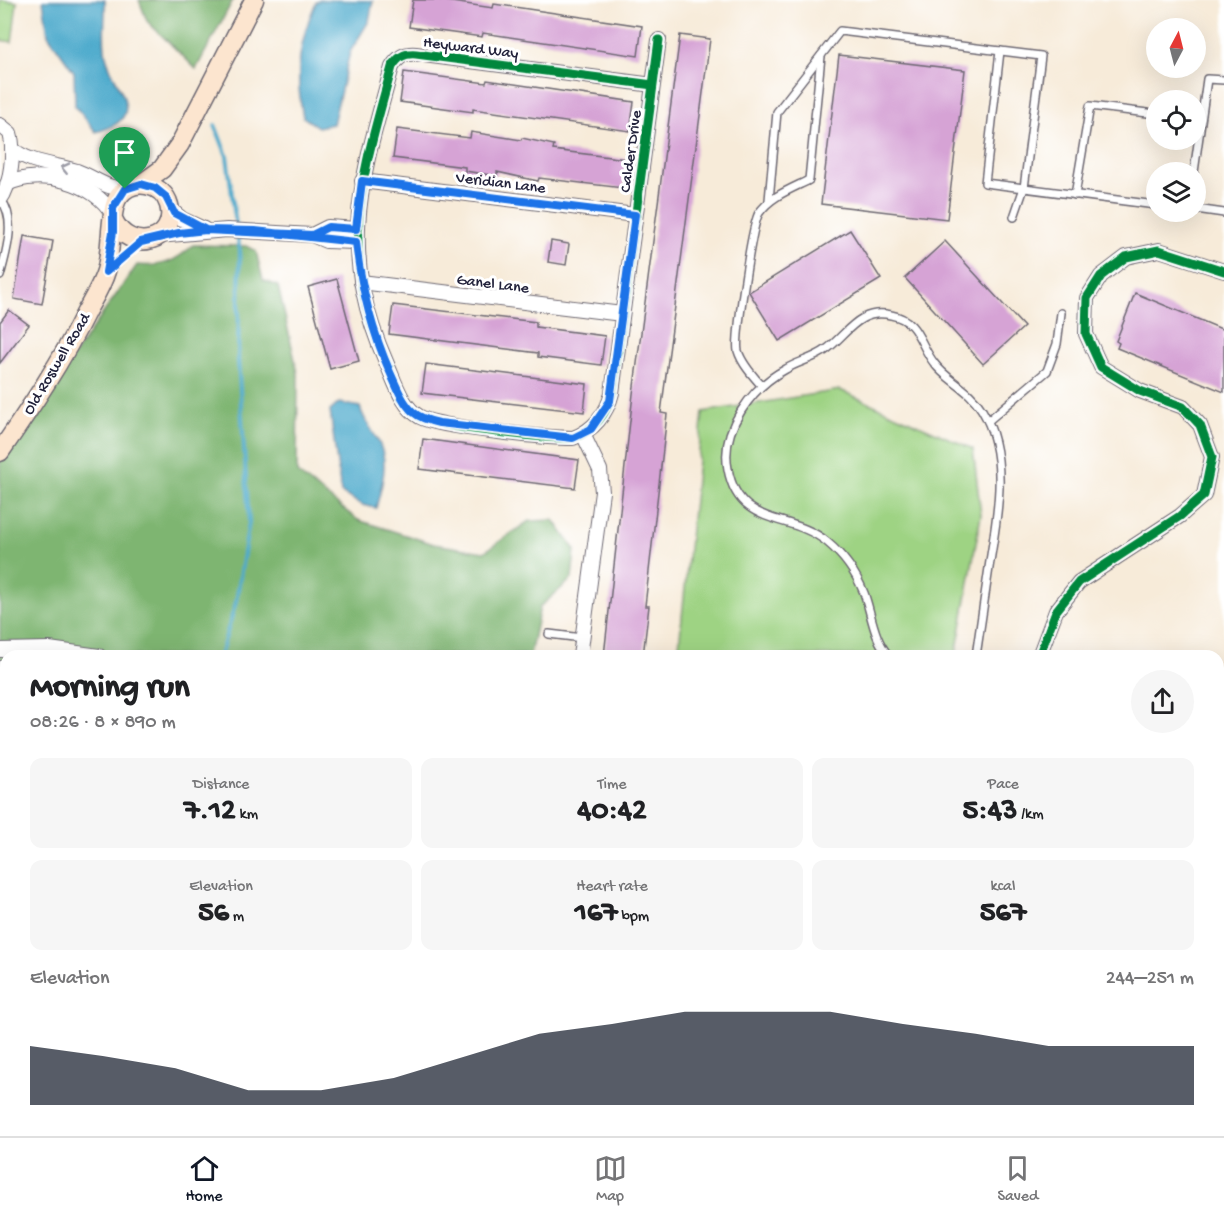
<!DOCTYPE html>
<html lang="en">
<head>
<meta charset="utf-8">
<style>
	body { margin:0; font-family:"Gochi Hand",sans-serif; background:#f6f6f6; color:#202124; height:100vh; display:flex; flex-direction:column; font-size:22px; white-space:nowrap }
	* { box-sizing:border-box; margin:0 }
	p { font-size:20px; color:#757577 }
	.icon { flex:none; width:33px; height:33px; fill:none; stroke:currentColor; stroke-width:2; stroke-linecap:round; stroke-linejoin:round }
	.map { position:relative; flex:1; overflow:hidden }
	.side { position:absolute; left:0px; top:650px; width:1224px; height:488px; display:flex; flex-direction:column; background:#fff; border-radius:18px 18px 0 0; box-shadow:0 6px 24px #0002 }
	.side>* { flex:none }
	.needle { width:39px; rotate:7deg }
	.fabs { position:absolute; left:1146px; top:18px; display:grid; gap:12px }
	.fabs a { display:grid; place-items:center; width:60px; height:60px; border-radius:50%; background:#fff; box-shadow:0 6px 24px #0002; font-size:30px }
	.pin { position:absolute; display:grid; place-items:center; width:51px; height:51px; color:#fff; margin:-62px -26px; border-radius:50% 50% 50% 0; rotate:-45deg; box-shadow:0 0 6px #0007 }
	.pin .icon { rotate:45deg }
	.round { display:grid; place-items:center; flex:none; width:63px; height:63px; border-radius:32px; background:#f6f6f6 }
	.summary { display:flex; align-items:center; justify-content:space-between; height:102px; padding:0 30px }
	h1 { font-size:33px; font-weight:700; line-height:45px }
	.figures { display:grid; grid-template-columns:repeat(3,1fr); gap:9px; height:102px; padding:6px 30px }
	.figures div { display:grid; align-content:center; border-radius:12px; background:#f6f6f6; text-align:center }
	.figures b { font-size:30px; font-weight:700 }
	.figures small { font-size:16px; font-weight:400 }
	.figures p { font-size:16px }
	.chart { height:168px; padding:12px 30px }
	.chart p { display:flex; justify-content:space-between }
	.chart svg { width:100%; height:108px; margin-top:6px; fill:#111827; opacity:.7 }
	.menu { display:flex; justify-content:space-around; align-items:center; height:84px; border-top:2px solid #e0e0e0; background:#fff; font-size:16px; color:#757577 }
	.menu a { display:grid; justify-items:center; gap:3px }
	.menu .on { color:#111827 }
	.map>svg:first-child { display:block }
	.green { fill:#9ed383; stroke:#607a5f; stroke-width:1.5 }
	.forest { fill:#7eb571; stroke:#506c56; stroke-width:1.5 }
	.water { fill:#4eaacc; stroke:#386684; stroke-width:1.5 }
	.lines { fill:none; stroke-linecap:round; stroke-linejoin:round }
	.stream { stroke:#4eaacc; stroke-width:4 }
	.building { fill:#d6a3d5 }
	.lane-casing { stroke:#6d6872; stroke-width:10 }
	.street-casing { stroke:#6d6872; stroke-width:16 }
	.secondary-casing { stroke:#6d6872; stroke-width:21 }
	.lane { stroke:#fff; stroke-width:7 }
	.street { stroke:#fff; stroke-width:14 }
	.secondary { stroke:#fce5cf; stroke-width:18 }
	.cycleway-casing { stroke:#fff; stroke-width:13 }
	.cycleway { stroke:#00873e; stroke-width:9 }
	.oneway { stroke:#9c9ca7 }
	.route-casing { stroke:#fff; stroke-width:12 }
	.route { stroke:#1a73e8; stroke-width:8 }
	.labels { text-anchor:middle; stroke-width:6; stroke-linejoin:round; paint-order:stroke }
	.street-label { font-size:16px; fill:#22223b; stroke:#fff }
</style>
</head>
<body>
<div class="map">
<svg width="1224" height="1136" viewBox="0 0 1224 1136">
	<rect width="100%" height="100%" fill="#fff"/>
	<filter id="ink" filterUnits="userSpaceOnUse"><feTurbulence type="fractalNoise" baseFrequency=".0167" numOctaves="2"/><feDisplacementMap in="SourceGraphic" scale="12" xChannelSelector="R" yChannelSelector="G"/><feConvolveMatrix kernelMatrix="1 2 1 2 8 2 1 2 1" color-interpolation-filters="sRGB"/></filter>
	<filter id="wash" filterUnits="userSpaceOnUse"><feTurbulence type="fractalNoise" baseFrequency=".008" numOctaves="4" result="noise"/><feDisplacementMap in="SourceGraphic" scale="24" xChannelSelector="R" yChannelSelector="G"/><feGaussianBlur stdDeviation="1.35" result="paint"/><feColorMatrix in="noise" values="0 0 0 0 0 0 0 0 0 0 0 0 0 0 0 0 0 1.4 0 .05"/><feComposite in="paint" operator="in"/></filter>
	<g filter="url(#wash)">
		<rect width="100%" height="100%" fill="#f7ebd9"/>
		<g class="green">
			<polygon points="0,0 17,2 12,42 0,40"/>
			<polygon points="840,390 973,449 981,515 956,655 678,656 703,412"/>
		</g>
		<g class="forest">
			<polygon points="139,0 233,0 196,69 147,21"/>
			<path d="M193 245 246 246 256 251 263 280 278 286 298 373 297 473 358 520 434 544 484 552 529 521 554 520 575 550 572 579 540 607 530 655 6 656V860L0 864V460L137 265C161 267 176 262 193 245Z"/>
		</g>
		<g class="water">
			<path d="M43 0H105C106 18 102 38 106 56 113 87 152 118 96 132L75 106 74 72 48 35Z"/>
			<path d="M320 0 373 1 369 21 350 52 333 124 318 127 303 117C294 75 299 41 316 2Z"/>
			<path d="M339 403 360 407C364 422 374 431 380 445 389 464 381 489 376 508L362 505 341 493 330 411Z"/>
			<polygon points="6,873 6,1065 0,1064 0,879"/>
		</g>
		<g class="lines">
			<g class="stream">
				<polyline points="215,125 227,156 236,226"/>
				<polyline points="220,656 236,602 249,522 238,360 240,251 237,234"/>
				<polyline points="0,1095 6,1073"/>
			</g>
		</g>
		<g id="blocks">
			<g class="building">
				<polygon points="413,0 438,0 493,8 494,4 642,26 638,56 483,33 482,37 409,27"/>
				<polygon points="680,35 710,39 661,413 667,414 645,606 649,606 643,656 604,656 633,394"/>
				<polygon points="839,55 965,70 947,219 821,204"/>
				<polygon points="404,72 486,83 487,80 634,102 630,131 473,109 473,112 400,102"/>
				<polygon points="397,129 470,138 471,132 521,140 522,138 554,145 553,150 626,159 623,188 539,178 538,181 497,172 497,176 465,171 465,167 393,158"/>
				<polygon points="850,230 881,279 779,341 749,292"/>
				<polygon points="24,236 53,241 42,304 14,299"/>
				<polygon points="551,241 569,244 566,265 548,262"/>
				<polygon points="945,241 1024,327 983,364 905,278"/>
				<polygon points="337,279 359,361 330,369 308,287"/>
				<polygon points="1135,293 1224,330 1224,392 1117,348 1119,343 1116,341"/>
				<polygon points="393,305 536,322 536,327 605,336 601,365 538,357 538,353 389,334"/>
				<polygon points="9,310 29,325 0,363 0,322"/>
				<polygon points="426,364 587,384 584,412 422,393"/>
				<polygon points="423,439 579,460 575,488 419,469"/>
			</g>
		</g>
	</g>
	<g filter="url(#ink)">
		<use href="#blocks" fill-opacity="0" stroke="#6d6872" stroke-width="1.5"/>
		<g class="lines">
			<g class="lane-casing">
				<g id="lane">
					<polyline points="1000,51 985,183 1156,205"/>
					<polyline points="1194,172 1207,79 1224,80"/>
					<polyline points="1075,195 1090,106 1156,114"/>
					<polyline points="769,200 777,112 840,31 1041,56 1024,188 1014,217"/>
					<polyline points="1196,209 1224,213"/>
					<path d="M0 276C6 253 17 219 1 200"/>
					<path d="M761 385C753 376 742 364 738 351 735 338 752 224 759 213 771 196 791 189 809 180L821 56"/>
					<polyline points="988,421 1047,371 1057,344 1061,313"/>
					<polyline points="549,634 582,638"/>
					<path d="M889 656C873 638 872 615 864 593 856 573 844 556 827 542 791 512 739 529 728 469 720 429 752 387 786 369 799 361 814 359 827 349 848 333 859 308 891 315 919 320 919 344 934 363 947 381 969 388 982 410 1009 455 998 513 990 561 985 593 981 624 976 656"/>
					<polyline points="1218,1069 1224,1070"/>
					<polyline points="560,1131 568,1136"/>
					<polyline points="506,1136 509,1131"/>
					<polyline points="541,1136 544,1131"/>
					<polyline points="652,1136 657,1131"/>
				</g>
			</g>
			<g class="street-casing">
				<g id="street">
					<path d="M653 85 416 54C404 53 398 57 392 67 361 181 336 249 387 364 395 382 402 407 420 417 441 428 546 438 573 438 593 431 607 414 612 393L659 40"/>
					<path d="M0 125 10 133C15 150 11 186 0 200"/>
					<path d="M12 149C31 164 55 164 77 171 94 177 106 189 125 189"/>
					<polyline points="362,181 635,215"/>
					<path d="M7 184C40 168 95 182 113 215"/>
					<polyline points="170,209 182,219 204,229"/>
					<polyline points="312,235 328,227 356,229"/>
					<polyline points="158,236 227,230 312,235 326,241 356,242"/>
					<polyline points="361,282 622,314"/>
					<polyline points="0,650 49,649 99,656"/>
					<polyline points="580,656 602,492 600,470 583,434"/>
					<polyline points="1039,656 1056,611 1079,582 1180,516 1204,495 1212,457 1200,425 1183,407 1140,391 1101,367 1086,334 1087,298 1101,276 1126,257 1159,250 1224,271"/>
					<polyline points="0,668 6,669"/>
					<polyline points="776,1136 777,1131"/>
					<polyline points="850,1136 852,1131"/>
				</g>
			</g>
			<g class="secondary-casing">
				<g id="secondary">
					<polyline points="141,184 162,169 180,144 254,0"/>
					<path d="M0 452C31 407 62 361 86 312 93 299 102 285 106 271 112 252 109 208 119 196 133 177 163 183 169 205 179 241 129 256 113 219"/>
				</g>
			</g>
			<use href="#lane" class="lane"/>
			<use href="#street" class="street"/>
			<use href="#secondary" class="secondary"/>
			<g class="cycleway-casing">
				<g id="cycleway">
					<path d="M653 85 416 54C404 53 398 57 392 67 361 181 336 249 387 364 395 382 402 407 420 417 441 428 546 438 573 438 593 431 607 414 612 393L659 40"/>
					<polyline points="1039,656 1056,611 1079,582 1180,516 1204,495 1212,457 1200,425 1183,407 1140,391 1101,367 1086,334 1087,298 1101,276 1126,257 1159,250 1224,271"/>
				</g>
			</g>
			<use href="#cycleway" class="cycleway"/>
		</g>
		<defs><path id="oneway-chevron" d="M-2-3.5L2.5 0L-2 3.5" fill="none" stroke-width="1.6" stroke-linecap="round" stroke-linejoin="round" transform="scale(1.5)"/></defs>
		<use class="oneway" href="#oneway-chevron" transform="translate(65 168) rotate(-167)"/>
	</g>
	<g class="lines" filter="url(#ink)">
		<g class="route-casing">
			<path id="route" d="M125 189 113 208V232L106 272 141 242 179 233 206 230 255 231 356 242C361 288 371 329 390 372 396 385 402 402 413 412 420 418 430 421 439 423L573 438 591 429 610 401 635 215 362 181 356 229 328 227 312 235 206 230 174 213 166 197 155 188 141 184 125 189"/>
		</g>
		<use href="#route" class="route"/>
	</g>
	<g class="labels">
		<g class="street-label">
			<text transform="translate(471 46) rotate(7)" y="6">Heyward Way</text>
			<text transform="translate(629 151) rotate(-82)" y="6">Calder Drive</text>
			<text transform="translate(501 181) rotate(7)" y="6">Veridian Lane</text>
			<text transform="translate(493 282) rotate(7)" y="6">Ganel Lane</text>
			<text transform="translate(55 363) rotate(-59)" y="6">Old Roswell Road</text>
		</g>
	</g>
</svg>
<div class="fabs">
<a><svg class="needle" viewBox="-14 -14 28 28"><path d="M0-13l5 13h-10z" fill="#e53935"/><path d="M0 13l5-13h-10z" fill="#757577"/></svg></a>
<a><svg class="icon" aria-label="locate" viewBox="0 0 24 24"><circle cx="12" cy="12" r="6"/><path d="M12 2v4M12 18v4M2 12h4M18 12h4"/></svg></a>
<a><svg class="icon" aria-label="layers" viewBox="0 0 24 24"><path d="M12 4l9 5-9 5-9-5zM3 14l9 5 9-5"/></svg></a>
</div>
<div class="pin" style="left:125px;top:189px;background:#1e9e55"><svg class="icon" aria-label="arrive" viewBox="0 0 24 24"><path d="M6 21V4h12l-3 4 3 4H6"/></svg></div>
<section class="side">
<div class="summary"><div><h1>Morning run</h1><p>08:26 · 8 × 890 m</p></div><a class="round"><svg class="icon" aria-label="share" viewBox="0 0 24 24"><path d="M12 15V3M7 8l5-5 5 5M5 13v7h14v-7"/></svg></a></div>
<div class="figures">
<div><p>Distance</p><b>7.12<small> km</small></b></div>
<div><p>Time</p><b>40:42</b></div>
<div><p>Pace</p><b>5:43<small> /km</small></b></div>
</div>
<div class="figures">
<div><p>Elevation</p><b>56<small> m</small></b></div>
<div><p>Heart rate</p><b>167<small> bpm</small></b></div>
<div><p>kcal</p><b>567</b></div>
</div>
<div class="chart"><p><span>Elevation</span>244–251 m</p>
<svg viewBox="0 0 160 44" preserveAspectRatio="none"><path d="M0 44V20L10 24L20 29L30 38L40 38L50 33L60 24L70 15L80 11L90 6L100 6L110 6L120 11L130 15L140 20L150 20L160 20V44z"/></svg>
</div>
</section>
</div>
<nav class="menu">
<a class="on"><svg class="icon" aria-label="home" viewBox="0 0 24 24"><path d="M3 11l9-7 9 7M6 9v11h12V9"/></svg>Home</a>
<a><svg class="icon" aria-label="map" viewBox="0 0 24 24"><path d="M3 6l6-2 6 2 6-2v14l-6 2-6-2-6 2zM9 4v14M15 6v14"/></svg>Map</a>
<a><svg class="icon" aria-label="saved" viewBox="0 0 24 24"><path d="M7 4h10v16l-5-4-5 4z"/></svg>Saved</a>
</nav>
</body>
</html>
